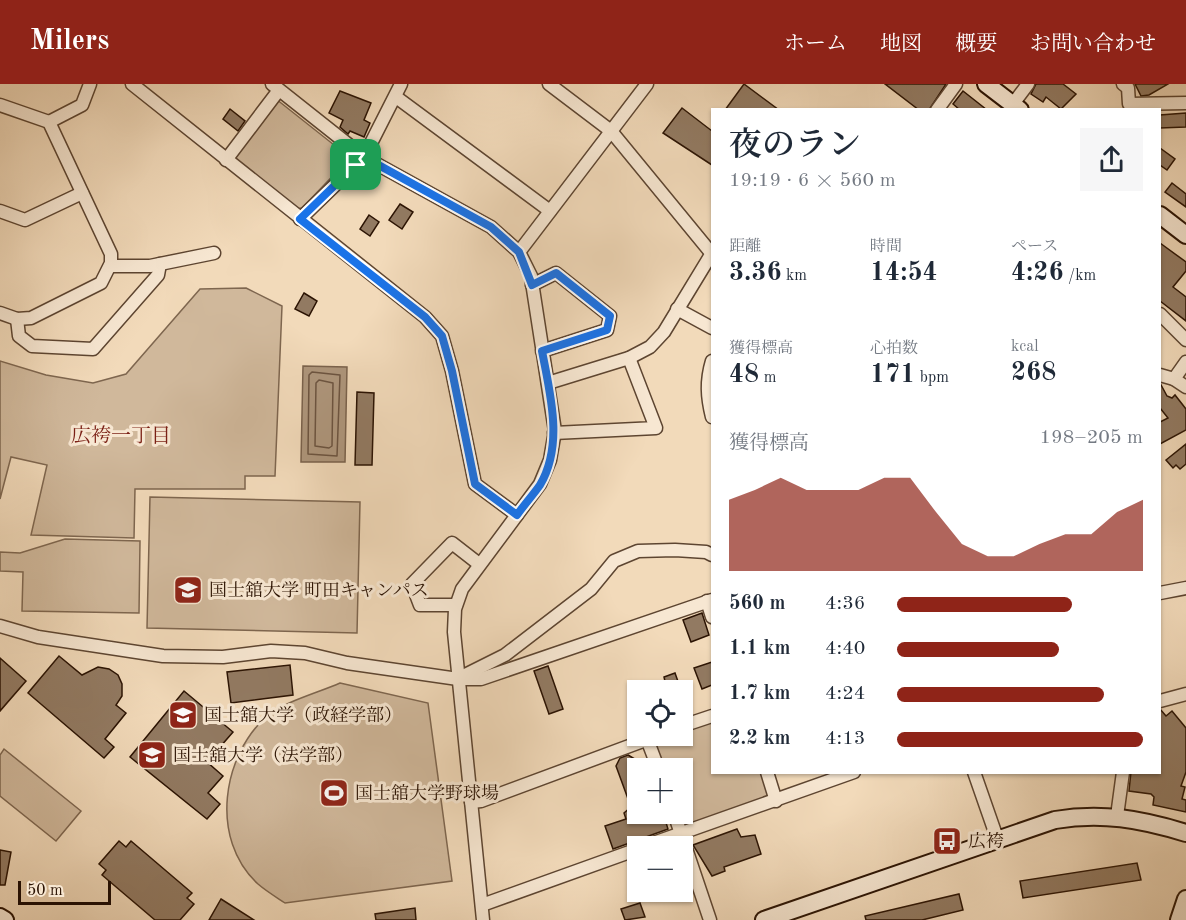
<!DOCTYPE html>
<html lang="ja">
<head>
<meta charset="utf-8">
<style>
	body { margin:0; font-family:"Old Standard TT","Noto Serif JP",serif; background:#f6f6f7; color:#1f2937; height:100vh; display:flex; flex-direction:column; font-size:22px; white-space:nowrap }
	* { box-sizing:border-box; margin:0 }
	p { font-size:20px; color:#747a83 }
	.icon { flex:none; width:33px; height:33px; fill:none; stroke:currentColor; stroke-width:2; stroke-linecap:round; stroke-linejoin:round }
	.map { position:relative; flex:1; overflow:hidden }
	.side { position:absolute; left:711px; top:24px; width:450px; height:666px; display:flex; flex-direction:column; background:#fff; border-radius:0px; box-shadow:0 2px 4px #0004 }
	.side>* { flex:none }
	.buttons { position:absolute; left:627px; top:596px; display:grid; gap:12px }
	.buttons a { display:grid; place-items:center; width:66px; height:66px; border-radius:0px; background:#fff; box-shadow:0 2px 4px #0004; font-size:30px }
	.scale { position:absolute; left:18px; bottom:15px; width:93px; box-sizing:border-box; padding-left:6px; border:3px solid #2b1303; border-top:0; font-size:16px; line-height:21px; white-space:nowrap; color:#2b1303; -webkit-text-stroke:4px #f7e7d2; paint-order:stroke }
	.pin { position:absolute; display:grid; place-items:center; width:51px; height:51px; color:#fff; margin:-26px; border-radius:12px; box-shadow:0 3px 9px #0006 }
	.round { display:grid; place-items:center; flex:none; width:63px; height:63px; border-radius:0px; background:#f6f6f7 }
	.headline { display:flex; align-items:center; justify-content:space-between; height:102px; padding:0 18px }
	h1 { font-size:33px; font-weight:600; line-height:45px }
	.metrics { display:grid; grid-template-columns:repeat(3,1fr); gap:9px; height:102px; padding:6px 18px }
	.metrics div { display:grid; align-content:center }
	.metrics b { font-size:26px; font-weight:600 }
	.metrics small { font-size:16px; font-weight:400 }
	.metrics p { font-size:16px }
	.chart { height:168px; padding:12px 18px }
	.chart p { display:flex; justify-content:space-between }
	.chart svg { width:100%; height:108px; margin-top:6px; fill:#8f2418; opacity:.7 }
	ul { padding:0 18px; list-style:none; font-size:20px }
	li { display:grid; grid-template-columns:96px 72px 1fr; align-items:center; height:45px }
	li i { height:15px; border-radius:8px; background:#8f2418 }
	header { display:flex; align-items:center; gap:36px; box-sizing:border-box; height:84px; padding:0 30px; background:#8f2418; color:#fff }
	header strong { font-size:28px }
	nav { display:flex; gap:33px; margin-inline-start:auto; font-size:21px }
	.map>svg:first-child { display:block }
	.green { fill:#d0b89b; stroke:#7e664f; stroke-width:1.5 }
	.water { fill:#ae967c; stroke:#7a624c; stroke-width:1.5 }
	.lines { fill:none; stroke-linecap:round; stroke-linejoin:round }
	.shore { stroke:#6c5440; stroke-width:1.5 }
	.building { fill:#927a62; stroke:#2b1303; stroke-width:1.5 }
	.street-casing { stroke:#5d4531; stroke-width:15 }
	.secondary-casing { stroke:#2b1303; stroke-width:20 }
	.street { stroke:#f7e7d2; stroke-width:12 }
	.secondary { stroke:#f7e7d2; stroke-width:16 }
	.route-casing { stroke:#fff; stroke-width:12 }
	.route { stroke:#1a73e8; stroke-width:8 }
	.labels { text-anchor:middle; stroke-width:6; stroke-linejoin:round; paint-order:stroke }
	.poi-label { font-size:18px; fill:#2b1303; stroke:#f7e7d2; text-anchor:start }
	.neighbourhood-label { font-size:20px; fill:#7a1f14; stroke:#f7e7d2 }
</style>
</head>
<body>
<header>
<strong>Milers</strong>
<nav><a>ホーム</a><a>地図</a><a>概要</a><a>お問い合わせ</a></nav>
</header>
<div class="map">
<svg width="1186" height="836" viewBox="0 0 1186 836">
	<rect width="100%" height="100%" fill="#f2daba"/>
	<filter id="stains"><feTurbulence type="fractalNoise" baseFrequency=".00333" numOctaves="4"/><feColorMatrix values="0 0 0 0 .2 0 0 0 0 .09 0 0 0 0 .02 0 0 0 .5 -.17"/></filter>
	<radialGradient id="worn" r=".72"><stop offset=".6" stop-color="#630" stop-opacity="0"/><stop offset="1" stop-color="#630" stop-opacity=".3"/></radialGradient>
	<g class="green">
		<polygon points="276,15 348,72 348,76 302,124 296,125 231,74"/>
		<polygon points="246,204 282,222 275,392 245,392 245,405 135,405 134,454 31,451 47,381 11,373 0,415 0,277 46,291 93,299 126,290 200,205"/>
		<polygon points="150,413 360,418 357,549 147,544"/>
		<polygon points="65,455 140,457 139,529 22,527 23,488 0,487 0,468 20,469"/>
		<path d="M340 599 428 619 452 797 285 819C276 813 266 807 258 800 209 755 222 671 268 631 284 618 320 608 340 599Z"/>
		<polygon points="712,636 712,688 763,689 771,715 682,745 676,729 682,729 682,684 659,684 649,657 668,651 682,651 683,646"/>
		<polygon points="4,665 81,727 56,757 0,712 0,671"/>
	</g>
	<polygon class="water" points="303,282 347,283 345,378 301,378"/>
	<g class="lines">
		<g class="shore">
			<polygon points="312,288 340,291 337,372 308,370 309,291"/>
			<polygon points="319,296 333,299 332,362 329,364 315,362 316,299"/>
		</g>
	</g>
	<g class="building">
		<polygon points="744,0 779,26 725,26"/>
		<polygon points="885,0 946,0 929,26 919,26"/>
		<polygon points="1036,0 1063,0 1076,10 1061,25 1046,13 1043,18 1031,10"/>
		<polygon points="1135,0 1168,0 1149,11 1141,12"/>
		<polygon points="340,7 371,19 364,36 370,39 364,53 350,47 348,50 340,43 343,36 329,29"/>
		<polygon points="963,7 987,26 960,26 953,20"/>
		<polygon points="682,24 712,47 712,81 663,49"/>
		<polygon points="230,25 245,37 238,47 223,35"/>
		<polygon points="1186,29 1186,43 1160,44 1160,31"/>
		<polygon points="1160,64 1175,75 1167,86 1160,81"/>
		<polygon points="1172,99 1186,110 1186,123 1165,108"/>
		<polygon points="400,120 413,128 402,145 389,136"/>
		<polygon points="369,131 379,138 370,152 360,145"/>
		<polygon points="1160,159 1186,178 1186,187 1173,203 1186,213 1186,237 1160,217"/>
		<polygon points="304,209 317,217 309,232 295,225"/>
		<polygon points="1160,299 1167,312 1172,314 1175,311 1186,325 1186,346 1160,360 1160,338 1168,334 1160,324"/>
		<polygon points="357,308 374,309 372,381 355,381"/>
		<polygon points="1186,360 1186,380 1180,385 1176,381 1173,384 1166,376"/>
		<polygon points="702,529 709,551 691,558 683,536"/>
		<polygon points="59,572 82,591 98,583 109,585 118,591 122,600 122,612 116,621 126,629 105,655 114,663 104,674 28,609"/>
		<polygon points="0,574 26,597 0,627"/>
		<polygon points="712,578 712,601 702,605 694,584"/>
		<polygon points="290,581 293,611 231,619 227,588"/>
		<polygon points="548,582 563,625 549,630 534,587"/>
		<polygon points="675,589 681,606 667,606 664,593"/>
		<polygon points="184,607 233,648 207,678 223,692 208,709 220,720 207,735 130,673"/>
		<polygon points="1160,625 1166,632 1172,627 1186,644 1186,688 1181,702 1185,703 1182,715 1186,716 1186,728 1153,721 1154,713 1151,710 1129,707 1131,688 1160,688"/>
		<polygon points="628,671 638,677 638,729 663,729 668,745 613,765 605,742 626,735 624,729 631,723 616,682 620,674"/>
		<polygon points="737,745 741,753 755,751 761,770 724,783 725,787 712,792 693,761"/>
		<polygon points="119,757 126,763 131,757 192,809 187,814 194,820 180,836 155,836 102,791 106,786 99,780"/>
		<polygon points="0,766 11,768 5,801 0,801"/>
		<polygon points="1137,779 1141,796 1023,814 1020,797"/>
		<polygon points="959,810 963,826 922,836 866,836 865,832"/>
		<polygon points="221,815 254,836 209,836"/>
		<polygon points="640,819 645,833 625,836 621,825"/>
		<polygon points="415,824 416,836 376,836 375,830"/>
	</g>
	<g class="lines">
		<g class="street-casing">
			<g id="street">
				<polyline points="132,0 425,233 442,252 452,287 475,400 517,431"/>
				<polyline points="272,0 364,73 491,143 519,168 531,192 555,347 550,376 540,400 462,505 455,525 454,548 483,836"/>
				<polyline points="549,0 611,47 712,170"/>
				<polyline points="1123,0 1128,4 1129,20 1186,19"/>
				<polyline points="396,13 550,127"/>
				<polyline points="1013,20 1028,0"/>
				<polyline points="0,21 49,38 111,170 111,179 101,199 31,234 17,235 0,229"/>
				<polyline points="937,26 956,0"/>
				<polyline points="49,38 82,21 90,0"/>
				<polyline points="226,76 279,6"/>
				<polyline points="0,127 25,136 82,109"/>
				<polyline points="300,135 364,73 401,0"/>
				<polyline points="519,168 647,0"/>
				<polyline points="110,182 150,182 214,169"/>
				<polyline points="532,201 556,189 610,232 607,246 542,267"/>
				<polyline points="677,225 712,244"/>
				<polyline points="1160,230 1186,256"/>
				<polyline points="17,235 19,252 32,262 93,265 158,191 160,180"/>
				<path d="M712 277C706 297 707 313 712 333"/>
				<polyline points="1160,291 1174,295 1186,303"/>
				<polyline points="1174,295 1186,278"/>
				<polyline points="548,299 629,274 650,263 664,248 712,169"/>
				<polyline points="554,349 656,344 629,274"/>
				<polyline points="1160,509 1186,504"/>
				<polyline points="707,517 712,533"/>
				<polyline points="456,521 420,521 412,500 452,459 479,480"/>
				<polyline points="0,542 38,553 163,572 223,573 271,567 305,569 347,579 458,595 481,595 712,516"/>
				<polyline points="459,594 505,571 591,505 614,477 638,467 675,466 706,468 712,471"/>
				<polyline points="1160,617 1186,610"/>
				<polyline points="682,642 712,632"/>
				<polyline points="647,655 658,684"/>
				<polyline points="767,688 776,717"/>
				<polyline points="974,688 997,754"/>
				<polyline points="471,718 481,717 659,651"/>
				<polyline points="674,729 710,836"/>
				<polyline points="1117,732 1123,688"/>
				<polyline points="645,762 854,688"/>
				<polyline points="482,821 638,765"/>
			</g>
		</g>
		<g class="secondary-casing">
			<g id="secondary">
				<polyline points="986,0 1020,26"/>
				<polyline points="1160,131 1186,151"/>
				<polyline points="0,833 5,836"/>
				<path d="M764 836 1055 736C1101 728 1141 735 1186 749"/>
				<polyline points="1179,836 1186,815"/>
			</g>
		</g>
		<use href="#street" class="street"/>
		<use href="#secondary" class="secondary"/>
	</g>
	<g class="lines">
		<g class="route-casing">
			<path id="route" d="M364 73 491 143 519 168 532 201 556 189 610 232 607 246 542 267C550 310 564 360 540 401 533 411 524 421 517 431L475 400 452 287 442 252 425 233 300 135Z"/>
		</g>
		<use href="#route" class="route"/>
	</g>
	<defs>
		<g id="university-square" transform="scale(1.5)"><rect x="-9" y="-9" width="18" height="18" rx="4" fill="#8f2418" stroke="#f7e7d2"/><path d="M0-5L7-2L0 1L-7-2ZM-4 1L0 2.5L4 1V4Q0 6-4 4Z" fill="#fff"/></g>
		<g id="stadium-square" transform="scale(1.5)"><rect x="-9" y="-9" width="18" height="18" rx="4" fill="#8f2418" stroke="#f7e7d2"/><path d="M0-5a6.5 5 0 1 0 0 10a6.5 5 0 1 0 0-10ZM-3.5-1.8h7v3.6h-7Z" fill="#fff"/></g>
		<g id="bus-square" transform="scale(1.5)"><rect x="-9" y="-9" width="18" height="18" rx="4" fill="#8f2418" stroke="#f7e7d2"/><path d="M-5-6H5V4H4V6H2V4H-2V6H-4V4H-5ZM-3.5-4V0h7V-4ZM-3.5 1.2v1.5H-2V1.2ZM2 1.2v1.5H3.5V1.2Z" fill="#fff"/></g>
	</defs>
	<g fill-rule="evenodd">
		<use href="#university-square" x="188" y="506"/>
		<use href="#university-square" x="183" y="631"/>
		<use href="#university-square" x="152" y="671"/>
		<use href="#stadium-square" x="334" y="709"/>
		<use href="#bus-square" x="947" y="757"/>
	</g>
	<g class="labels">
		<g class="poi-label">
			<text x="209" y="512">国士舘大学 町田キャンパス</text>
			<text x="204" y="637">国士舘大学（政経学部）</text>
			<text x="173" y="677">国士舘大学（法学部）</text>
			<text x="355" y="715">国士舘大学野球場</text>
			<text x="968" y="763">広袴</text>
		</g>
		<g class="neighbourhood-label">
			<text x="121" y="358">広袴一丁目</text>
		</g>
	</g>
	<rect width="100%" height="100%" filter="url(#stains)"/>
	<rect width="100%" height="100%" fill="url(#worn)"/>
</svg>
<div class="buttons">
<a><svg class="icon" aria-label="locate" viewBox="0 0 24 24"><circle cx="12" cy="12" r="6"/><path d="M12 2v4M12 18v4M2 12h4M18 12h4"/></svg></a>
<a>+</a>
<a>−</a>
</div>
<div class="scale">50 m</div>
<div class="pin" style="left:356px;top:81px;background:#1e9e55"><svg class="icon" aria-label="arrive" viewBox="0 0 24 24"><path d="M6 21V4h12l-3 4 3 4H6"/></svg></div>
<section class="side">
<div class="headline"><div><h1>夜のラン</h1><p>19:19 · 6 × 560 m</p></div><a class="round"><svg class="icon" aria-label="share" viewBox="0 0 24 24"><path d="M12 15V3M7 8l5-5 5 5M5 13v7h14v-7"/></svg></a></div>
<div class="metrics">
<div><p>距離</p><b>3.36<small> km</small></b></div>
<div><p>時間</p><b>14:54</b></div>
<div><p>ペース</p><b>4:26<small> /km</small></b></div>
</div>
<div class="metrics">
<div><p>獲得標高</p><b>48<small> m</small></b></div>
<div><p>心拍数</p><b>171<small> bpm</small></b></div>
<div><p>kcal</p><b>268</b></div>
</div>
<div class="chart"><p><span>獲得標高</span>198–205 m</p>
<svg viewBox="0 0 160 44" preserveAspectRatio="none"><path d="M0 44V15L10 11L20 6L30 11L40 11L50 11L60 6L70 6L80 20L90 33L100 38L110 38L120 33L130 29L140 29L150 20L160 15V44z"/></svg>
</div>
<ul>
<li><b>560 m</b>4:36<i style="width:71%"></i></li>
<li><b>1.1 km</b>4:40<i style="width:66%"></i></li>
<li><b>1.7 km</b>4:24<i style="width:84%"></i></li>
<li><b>2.2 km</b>4:13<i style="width:100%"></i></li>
</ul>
</section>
</div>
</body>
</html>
